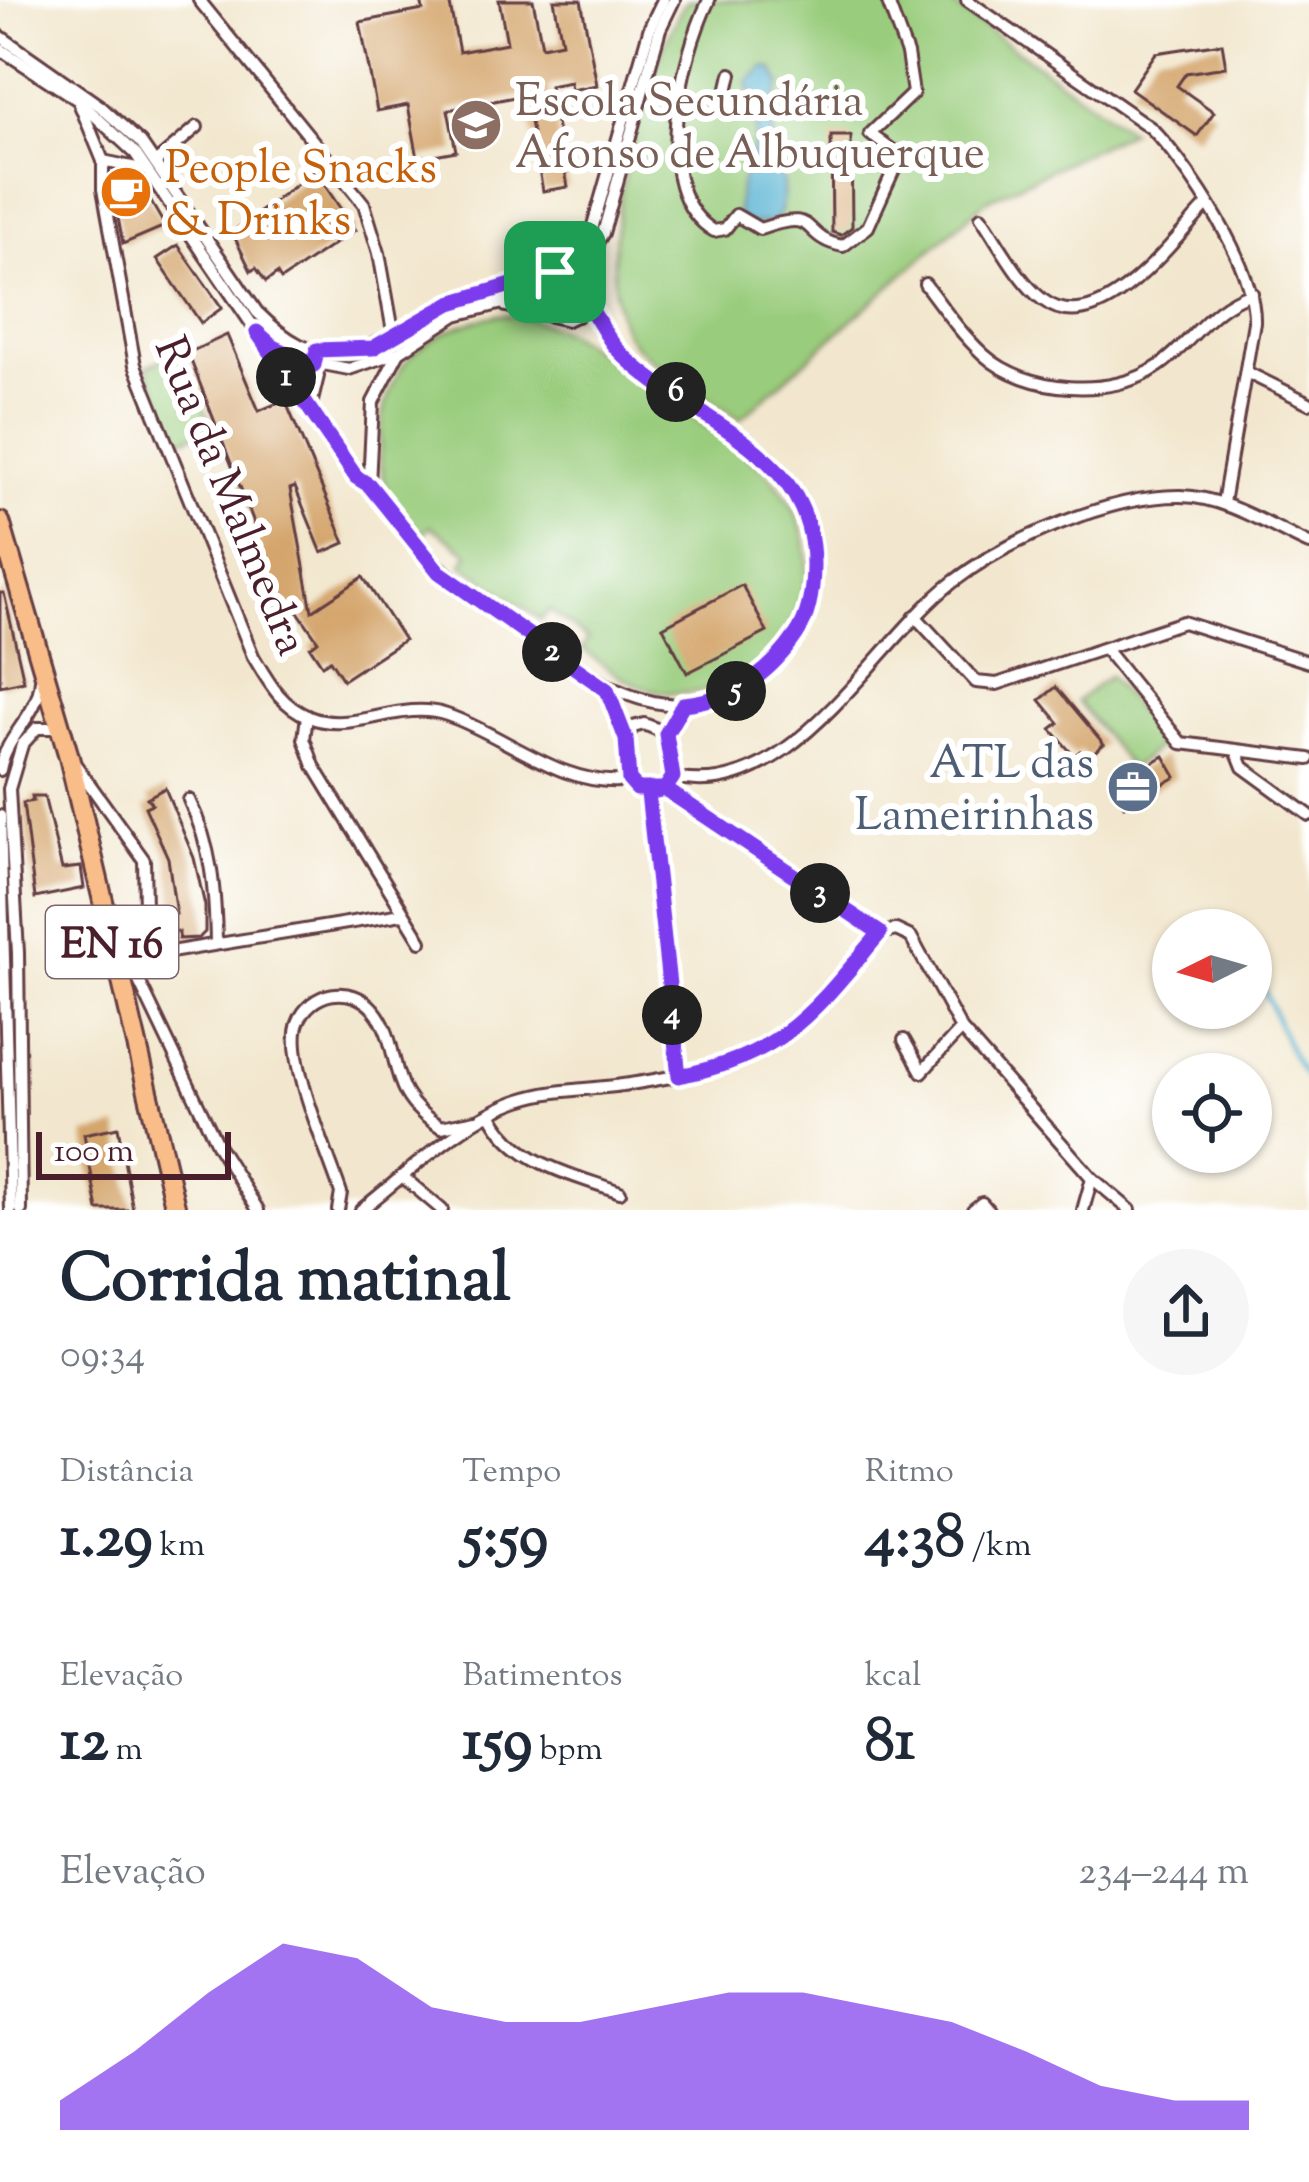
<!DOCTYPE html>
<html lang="pt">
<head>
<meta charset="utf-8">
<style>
	body { margin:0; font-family:"Sorts Mill Goudy",serif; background:#f6f6f7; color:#1f2937; height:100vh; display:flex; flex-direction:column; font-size:45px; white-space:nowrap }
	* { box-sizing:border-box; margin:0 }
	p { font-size:39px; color:#747a83 }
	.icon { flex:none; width:66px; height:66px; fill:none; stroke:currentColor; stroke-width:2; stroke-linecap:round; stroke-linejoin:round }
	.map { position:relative; height:1210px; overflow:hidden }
	.details { display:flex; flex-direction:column; background:#fff; flex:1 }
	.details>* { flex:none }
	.needle { width:78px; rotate:265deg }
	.fabs { position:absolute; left:1152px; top:909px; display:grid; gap:24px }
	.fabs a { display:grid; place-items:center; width:120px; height:120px; border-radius:50%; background:#fff; box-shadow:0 3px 9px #0004; font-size:60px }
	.scale { position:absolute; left:36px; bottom:30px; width:195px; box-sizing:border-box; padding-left:12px; border:6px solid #4a1f2b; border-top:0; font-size:33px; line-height:42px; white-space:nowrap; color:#4a1f2b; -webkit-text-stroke:9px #fff; paint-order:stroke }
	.pin { position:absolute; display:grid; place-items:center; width:102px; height:102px; color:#fff; margin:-51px; border-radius:24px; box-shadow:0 6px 18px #0006 }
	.km { position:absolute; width:60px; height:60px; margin:-30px; border-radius:50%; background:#222; color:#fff; font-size:33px; line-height:60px; text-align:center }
	.round { display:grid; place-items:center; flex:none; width:126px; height:126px; border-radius:63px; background:#f6f6f7 }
	.overview { display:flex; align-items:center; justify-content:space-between; height:204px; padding:0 60px }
	h1 { font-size:66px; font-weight:800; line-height:90px }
	.figures { display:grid; grid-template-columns:repeat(3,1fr); gap:18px; height:204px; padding:12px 60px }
	.figures div { display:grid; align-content:center }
	.figures b { font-size:60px; font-weight:800 }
	.figures small { font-size:33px; font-weight:400 }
	.figures p { font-size:33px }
	.chart { height:336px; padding:24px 60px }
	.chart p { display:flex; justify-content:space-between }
	.chart svg { width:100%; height:216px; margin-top:12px; fill:#7c3aed; opacity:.7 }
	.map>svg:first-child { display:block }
	.green { fill:#99cc7c; stroke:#727654; stroke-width:3 }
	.water { fill:#51b0d0; stroke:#4e687e; stroke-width:3 }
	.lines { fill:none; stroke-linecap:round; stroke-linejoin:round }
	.stream { stroke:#51b0d0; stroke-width:4.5 }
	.building { fill:#d4a56c }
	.street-casing { stroke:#633d43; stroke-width:16 }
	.primary-casing { stroke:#633d43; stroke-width:24 }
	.street { stroke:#fff; stroke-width:10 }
	.primary { stroke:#f9bd89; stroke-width:18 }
	.route-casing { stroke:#fff; stroke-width:24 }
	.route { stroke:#7c3aed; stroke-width:15 }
	.labels { text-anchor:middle; stroke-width:12; stroke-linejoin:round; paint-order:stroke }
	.shield { fill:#fff; stroke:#80626b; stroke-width:3 }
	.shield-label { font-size:42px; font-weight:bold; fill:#4a1f2b }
	.education-label { font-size:45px; fill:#785e54; stroke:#fff; text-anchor:start }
	.food-label { font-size:45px; fill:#c56008; stroke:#fff; text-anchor:start }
	.street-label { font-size:45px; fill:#4a1f2b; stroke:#fff }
	.service-label { font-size:45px; fill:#4e5e75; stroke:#fff; text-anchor:end }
</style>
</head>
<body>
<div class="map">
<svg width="1309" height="1210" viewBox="0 0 1309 1210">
	<rect width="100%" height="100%" fill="#fff"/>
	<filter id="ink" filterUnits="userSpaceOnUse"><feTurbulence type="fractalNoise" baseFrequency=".00833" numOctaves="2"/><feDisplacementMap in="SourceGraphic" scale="24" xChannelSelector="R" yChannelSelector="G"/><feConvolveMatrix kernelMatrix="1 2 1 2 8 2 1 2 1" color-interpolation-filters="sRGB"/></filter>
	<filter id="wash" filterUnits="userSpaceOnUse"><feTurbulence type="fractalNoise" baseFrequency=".004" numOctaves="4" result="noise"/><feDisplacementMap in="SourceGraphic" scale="48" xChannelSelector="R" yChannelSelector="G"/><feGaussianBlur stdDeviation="2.7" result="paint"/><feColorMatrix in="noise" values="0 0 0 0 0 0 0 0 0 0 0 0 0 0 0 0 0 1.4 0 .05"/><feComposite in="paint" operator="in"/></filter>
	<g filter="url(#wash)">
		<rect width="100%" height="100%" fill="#f2e7ce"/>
		<g class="green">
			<path d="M687 0H946L1130 131 986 201 740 419C707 396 663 374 634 344 579 287 648 59 687 0Z"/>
			<path d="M498 315C560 317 601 354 650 389 699 423 767 456 795 511 840 598 755 708 661 692 631 687 606 667 582 649L588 639 549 610 541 620 462 564 469 554 431 526 422 536C413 524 400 512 392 499 369 462 381 385 412 355 436 332 466 322 498 315Z"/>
			<polygon points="181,352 212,427 178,441 147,366"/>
			<polygon points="1109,676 1163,743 1131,769 1077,701"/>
		</g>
		<path class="water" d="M764 67 773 69 781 84C753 147 801 173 776 219 707 244 751 164 755 140 758 120 753 102 748 82Z"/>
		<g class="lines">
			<path class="stream" d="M1251 959C1268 992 1287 1059 1309 1079"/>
		</g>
		<g id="blocks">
			<g class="building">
				<polygon points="421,0 449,0 459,52 507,43 499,0 533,0 542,46 562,42 554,0 581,0 597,85 571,90 570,82 549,86 568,187 543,191 525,95 448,110 456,151 418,158 408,105 377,111 360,22 423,10"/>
				<polygon points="1222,43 1226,67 1186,73 1177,86 1214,112 1197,136 1131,89 1156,53"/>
				<polygon points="831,136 851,136 852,227 841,235 832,232"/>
				<polygon points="315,171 355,230 281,280 277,274 266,282 256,268 251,271 232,232"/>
				<polygon points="124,176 137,178 165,226 123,244 113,191"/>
				<polygon points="178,245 222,308 201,323 157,259"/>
				<polygon points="227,335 259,411 285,400 345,543 322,553 295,487 290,489 312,611 363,577 404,640 343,680 330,660 322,665 310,647 318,641 294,606 270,608 253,520 188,353"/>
				<polygon points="742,585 767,632 687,673 663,627"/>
				<polygon points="0,593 4,593 24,681 0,686"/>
				<polygon points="1056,687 1104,744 1087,758 1080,751 1074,756 1051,729 1059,723 1040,700"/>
				<polygon points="1164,756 1176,777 1124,806 1113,786"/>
				<polygon points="165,788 194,858 205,906 205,932 199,938 179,939 179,932 171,932 171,914 176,914 168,858 145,807 152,804 147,798"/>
				<polygon points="32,796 44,796 62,869 81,867 84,888 35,898 23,803 33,801"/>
				<polygon points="118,1127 133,1210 98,1210 84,1134"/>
			</g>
		</g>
	</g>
	<g filter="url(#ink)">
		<use href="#blocks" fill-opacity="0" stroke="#633d43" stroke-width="3"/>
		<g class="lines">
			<g class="street-casing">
				<g id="street">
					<polyline points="199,0 364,204 379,253 394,337"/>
					<path d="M709 0C682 56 647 191 714 231L725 229 736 215 760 229C823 207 797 237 843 246L868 227 900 156 870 134 913 93 907 54 887 0"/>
					<path d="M967 0 1151 128C1189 166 1256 268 1254 322L1223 503"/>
					<path d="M0 36 100 106 141 143 257 312C336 391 370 339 448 305 510 277 549 294 592 229L650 27 663 0"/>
					<polyline points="0,49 78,100 135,153 257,332 297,359 349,369 399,352 456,315 542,293 583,265 603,233 660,29 674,0"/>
					<polyline points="728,87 731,74"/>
					<path d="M80 105 103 161V189L135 365 253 656C268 681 280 705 309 717 353 735 400 699 447 715 506 735 565 790 629 780"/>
					<polyline points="103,161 146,170"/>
					<polyline points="155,163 197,127"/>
					<path d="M981 217C999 243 1018 281 1043 300 1099 343 1171 242 1206 206"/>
					<polyline points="561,282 577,316"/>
					<path d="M925 284C943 308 961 334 984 355 1026 393 1112 399 1159 366 1194 341 1209 307 1252 293"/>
					<polyline points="506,306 567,320 591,309 562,283"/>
					<path d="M257 332 356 477 369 485C409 547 459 586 519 629 603 689 685 748 777 660 807 632 820 581 812 542 787 421 613 391 591 309 587 293 596 263 597 246"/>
					<polyline points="1248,373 1309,403"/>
					<polyline points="299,397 314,362"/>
					<polyline points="310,409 318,376 314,365"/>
					<polyline points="369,485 373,402 399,352"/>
					<polyline points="915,616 976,682 997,684 1183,622 1309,662"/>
					<polyline points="1105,649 1181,743 1309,759"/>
					<polyline points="607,690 626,739 629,780 648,793 665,789 673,777 666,733 644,724 633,727 626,739"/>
					<polyline points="307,716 304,739 314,766 421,941"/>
					<polyline points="666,733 683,704"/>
					<polyline points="1237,752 1243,767 1309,815"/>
					<polyline points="75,764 144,860 146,956 137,977"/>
					<path d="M0 770C6 734 38 717 41 680"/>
					<path d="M673 777C789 806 873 644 953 582 1007 540 1111 495 1181 496 1226 497 1269 526 1309 544"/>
					<polyline points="665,789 880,933 896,930 911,937 961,1029 1092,1178 1130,1210"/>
					<polyline points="648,793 679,1075"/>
					<path d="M189 800C212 847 215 889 216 942"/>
					<polyline points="0,816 11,1210"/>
					<polyline points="146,956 402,914"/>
					<polyline points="137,977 218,1146 258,1210"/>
					<polyline points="904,1040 922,1072 961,1029"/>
					<path d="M491 1115C516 1164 571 1174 620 1192"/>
					<polyline points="403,1177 442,1210"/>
					<polyline points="21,1210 18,953 9,789 22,745 37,728 58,728"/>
					<path d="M338 1210 341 1193C329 1156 285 1057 298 1023 310 991 351 983 374 1010 405 1048 381 1092 441 1127L476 1120"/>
					<path d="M361 1210C408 1173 463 1119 520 1100 556 1088 593 1090 630 1084 772 1062 790 1040 880 933"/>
					<polyline points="973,1210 982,1203 988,1210"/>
					<polyline points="1083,1210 1092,1178"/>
				</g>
			</g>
			<g class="primary-casing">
				<polyline id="primary" points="0,522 69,757 176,1210"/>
			</g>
			<use href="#street" class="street"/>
			<use href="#primary" class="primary"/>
		</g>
	</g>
	<g class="lines" filter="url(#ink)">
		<g class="route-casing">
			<path id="route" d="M555 272 451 303 373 348 317 350 314 365 274 347 257 332 356 477 369 485 439 572 607 690 626 739 629 780 637 789H665L880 933C813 1012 786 1054 679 1076L648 793 665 789 673 777 666 734 683 704C733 699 768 676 796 635 810 615 813 589 813 565 814 445 683 420 617 349 605 336 598 317 586 303 576 291 563 284 555 272"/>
		</g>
		<use href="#route" class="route"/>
	</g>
	<defs>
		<g id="school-disc" transform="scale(2.7)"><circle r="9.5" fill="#8d6e63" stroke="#fff"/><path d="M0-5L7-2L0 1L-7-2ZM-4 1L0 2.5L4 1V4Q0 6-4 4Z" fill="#fff"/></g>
		<g id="cafe-disc" transform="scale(2.7)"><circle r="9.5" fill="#e8710a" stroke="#fff"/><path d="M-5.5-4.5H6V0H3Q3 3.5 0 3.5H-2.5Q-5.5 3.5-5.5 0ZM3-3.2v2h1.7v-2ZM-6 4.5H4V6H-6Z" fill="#fff"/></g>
		<g id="office-disc" transform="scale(2.7)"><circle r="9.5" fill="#5c6f8a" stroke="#fff"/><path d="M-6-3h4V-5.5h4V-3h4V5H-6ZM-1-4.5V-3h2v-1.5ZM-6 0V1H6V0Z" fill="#fff"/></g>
	</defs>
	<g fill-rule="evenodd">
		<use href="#school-disc" x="476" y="125"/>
		<use href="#cafe-disc" x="126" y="192"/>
		<use href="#office-disc" x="1133" y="787"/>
	</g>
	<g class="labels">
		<rect class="shield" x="46" y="906" width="132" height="72" rx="9"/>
		<g class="shield-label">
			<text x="112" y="957">EN 16</text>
		</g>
		<g class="education-label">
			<text x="515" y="115">Escola Secundária<tspan x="515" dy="52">Afonso de Albuquerque</tspan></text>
		</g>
		<g class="food-label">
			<text x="165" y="182">People Snacks<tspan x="165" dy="52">&amp; Drinks</tspan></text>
		</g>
		<g class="street-label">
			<text transform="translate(233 495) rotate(68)" y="16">Rua da Malmedra</text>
		</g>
		<g class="service-label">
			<text x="1094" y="777">ATL das<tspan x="1094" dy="52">Lameirinhas</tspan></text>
		</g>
	</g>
</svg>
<div class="fabs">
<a><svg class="needle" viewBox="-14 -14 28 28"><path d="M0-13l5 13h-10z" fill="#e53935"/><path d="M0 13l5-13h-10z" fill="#747a83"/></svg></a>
<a><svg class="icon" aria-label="locate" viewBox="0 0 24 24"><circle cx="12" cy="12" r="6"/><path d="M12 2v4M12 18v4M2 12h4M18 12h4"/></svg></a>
</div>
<div class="scale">100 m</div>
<div class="pin" style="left:555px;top:272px;background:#1e9e55"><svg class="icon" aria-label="arrive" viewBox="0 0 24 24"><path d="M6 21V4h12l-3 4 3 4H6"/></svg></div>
<b class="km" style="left:286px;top:377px">1</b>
<b class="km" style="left:552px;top:652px">2</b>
<b class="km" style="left:820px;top:893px">3</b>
<b class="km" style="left:672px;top:1015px">4</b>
<b class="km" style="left:736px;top:691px">5</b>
<b class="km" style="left:676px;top:392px">6</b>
</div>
<section class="details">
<div class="overview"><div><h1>Corrida matinal</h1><p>09:34</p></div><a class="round"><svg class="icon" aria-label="share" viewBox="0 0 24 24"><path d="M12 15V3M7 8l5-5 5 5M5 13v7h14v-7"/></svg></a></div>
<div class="figures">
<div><p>Distância</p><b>1.29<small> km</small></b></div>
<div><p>Tempo</p><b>5:59</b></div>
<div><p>Ritmo</p><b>4:38<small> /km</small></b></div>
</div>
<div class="figures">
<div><p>Elevação</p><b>12<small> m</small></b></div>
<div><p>Batimentos</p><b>159<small> bpm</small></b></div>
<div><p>kcal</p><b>81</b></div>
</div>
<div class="chart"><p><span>Elevação</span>234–244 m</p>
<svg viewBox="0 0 160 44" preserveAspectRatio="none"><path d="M0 44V38L10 28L20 16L30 6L40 9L50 19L60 22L70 22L80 19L90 16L100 16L110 19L120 22L130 28L140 35L150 38L160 38V44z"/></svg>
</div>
</section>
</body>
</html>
